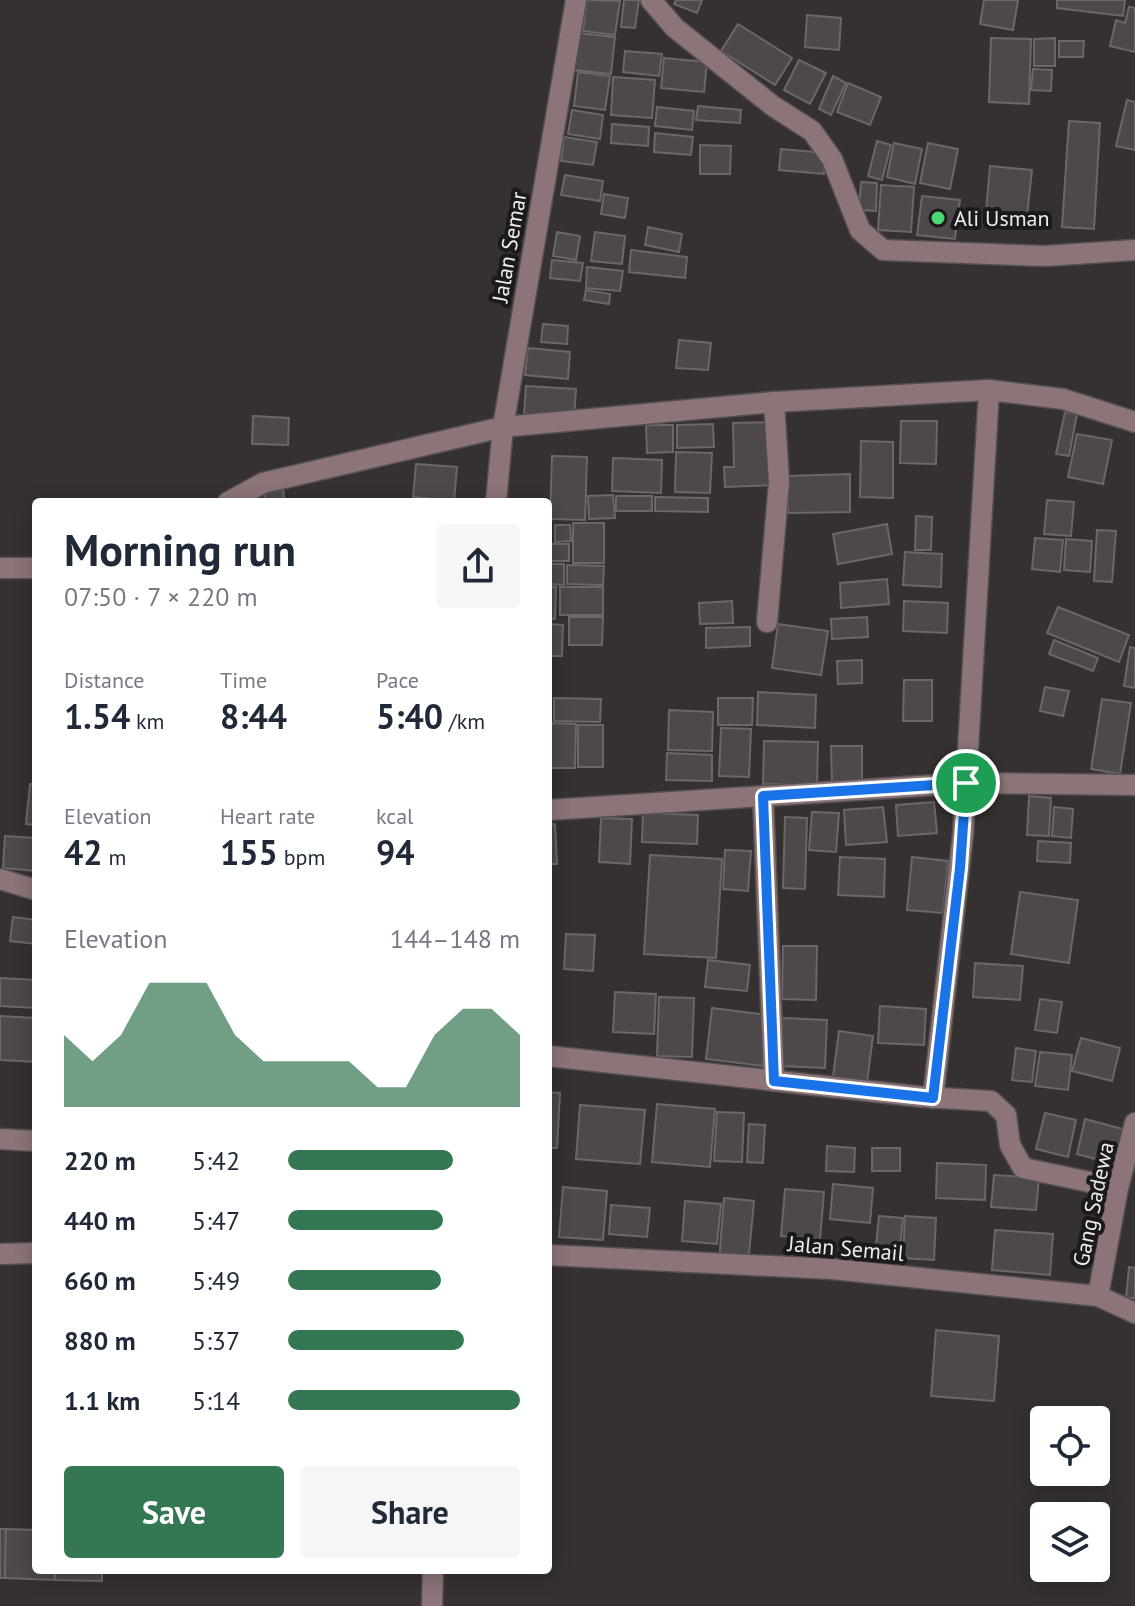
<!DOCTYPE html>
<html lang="en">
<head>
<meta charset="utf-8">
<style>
	body { margin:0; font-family:"PT Sans",sans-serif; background:#f6f6f7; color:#1f2937; height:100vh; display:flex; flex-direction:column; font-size:30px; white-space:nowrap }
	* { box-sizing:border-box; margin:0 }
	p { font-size:26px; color:#747a83 }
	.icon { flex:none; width:44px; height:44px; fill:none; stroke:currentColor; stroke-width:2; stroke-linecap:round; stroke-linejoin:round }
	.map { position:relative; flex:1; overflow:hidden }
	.side { position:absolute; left:32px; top:498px; width:520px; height:1076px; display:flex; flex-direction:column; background:#fff; border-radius:8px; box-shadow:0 4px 20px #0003 }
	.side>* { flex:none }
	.fabs { position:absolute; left:1030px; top:1406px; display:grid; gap:16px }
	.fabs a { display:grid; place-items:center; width:80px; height:80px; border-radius:8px; background:#fff; box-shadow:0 4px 20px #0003; font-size:40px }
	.pin { position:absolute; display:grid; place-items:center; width:68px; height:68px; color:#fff; margin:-34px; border:4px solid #fff; border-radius:50%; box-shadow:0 2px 8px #0007 }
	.round { display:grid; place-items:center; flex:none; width:84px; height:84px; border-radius:8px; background:#f6f6f7 }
	.summary { display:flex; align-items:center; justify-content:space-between; height:136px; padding:0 32px }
	h1 { font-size:44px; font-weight:800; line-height:60px }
	.metrics { display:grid; grid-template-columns:repeat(3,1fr); gap:12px; height:136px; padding:8px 32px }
	.metrics div { display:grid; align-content:center }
	.metrics b { font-size:34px; font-weight:800 }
	.metrics small { font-size:22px; font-weight:400 }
	.metrics p { font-size:22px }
	.chart { height:224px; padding:16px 32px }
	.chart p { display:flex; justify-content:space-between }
	.chart svg { width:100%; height:144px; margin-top:8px; fill:#347753; opacity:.7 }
	.action { display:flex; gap:16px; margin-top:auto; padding:16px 32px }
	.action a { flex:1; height:92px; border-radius:8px; background:#347753; color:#fff; font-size:32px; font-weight:800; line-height:92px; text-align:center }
	.action a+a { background:#f6f6f7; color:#1f2937 }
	ul { padding:0 32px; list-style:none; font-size:26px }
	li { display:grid; grid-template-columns:128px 96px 1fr; align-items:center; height:60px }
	li i { height:20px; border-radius:10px; background:#347753 }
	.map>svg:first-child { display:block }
	.building { fill:#4d4849; stroke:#6c6667; stroke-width:2 }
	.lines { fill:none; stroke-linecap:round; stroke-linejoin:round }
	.minor-casing { stroke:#544f4f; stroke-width:23 }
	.minor { stroke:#8c7478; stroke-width:20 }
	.route-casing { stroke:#fff; stroke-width:16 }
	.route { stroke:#1a73e8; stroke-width:10 }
	.poi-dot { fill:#4dd676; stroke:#1c191a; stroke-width:3 }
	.labels { text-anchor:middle; stroke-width:8; stroke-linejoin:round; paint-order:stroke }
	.poi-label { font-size:22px; fill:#efecec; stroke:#1c191a; text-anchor:start }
	.street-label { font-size:22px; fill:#efecec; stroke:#1c191a }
</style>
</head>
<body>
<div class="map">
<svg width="1135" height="1606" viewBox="0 0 1135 1606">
	<rect width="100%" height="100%" fill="#363131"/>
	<g class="building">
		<polygon points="587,0 620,1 615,35 583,31"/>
		<polygon points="624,0 639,0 635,28 621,27"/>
		<polygon points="676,0 702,0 697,13 674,4"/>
		<polygon points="984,0 1018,0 1013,30 980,24"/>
		<polygon points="1057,0 1125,0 1123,16 1057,8"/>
		<polygon points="1129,7 1135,8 1135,52 1110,46 1116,20 1125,23"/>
		<polygon points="807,15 841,18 839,50 805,47"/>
		<polygon points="738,24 792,58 775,85 721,51"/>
		<polygon points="578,33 615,37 611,74 574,70"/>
		<polygon points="991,38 1031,39 1029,104 989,102"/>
		<polygon points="1055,38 1055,66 1034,66 1034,39"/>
		<polygon points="1059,41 1084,41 1083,57 1059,57"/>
		<polygon points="625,51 662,54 659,76 623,72"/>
		<polygon points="664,58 707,62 704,92 661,88"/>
		<polygon points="799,60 826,73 810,104 784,90"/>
		<polygon points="1033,69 1052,70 1051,91 1031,90"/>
		<polygon points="578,72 610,76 605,110 574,106"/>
		<polygon points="833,76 846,83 831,115 819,109"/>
		<polygon points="613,77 655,80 652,118 611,115"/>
		<polygon points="848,83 881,97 870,125 837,112"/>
		<polygon points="1127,100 1135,102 1135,150 1116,146"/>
		<polygon points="698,106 741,110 740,123 696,120"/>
		<polygon points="657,107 694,111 692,130 655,126"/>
		<polygon points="572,110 603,115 600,139 568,134"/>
		<polygon points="1069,121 1100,123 1094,229 1062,227"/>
		<polygon points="612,124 649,127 648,146 611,143"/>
		<polygon points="655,133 693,137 691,155 654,152"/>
		<polygon points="564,137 597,142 593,165 561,161"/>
		<polygon points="877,141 891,145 882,180 868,176"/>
		<polygon points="894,143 922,149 915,184 887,177"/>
		<polygon points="928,143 958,149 950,189 920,183"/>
		<polygon points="700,145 731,146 730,174 700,174"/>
		<polygon points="781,149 826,153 824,174 779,170"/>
		<polygon points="990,166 1032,170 1027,216 986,212"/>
		<polygon points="565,175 603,181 600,201 561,195"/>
		<polygon points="861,182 877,183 876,211 859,210"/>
		<polygon points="881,185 914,187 911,232 878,230"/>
		<polygon points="604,194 628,198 625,218 601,214"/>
		<polygon points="922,196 960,200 955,239 917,235"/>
		<polygon points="648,227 682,234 679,252 645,245"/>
		<polygon points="557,232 580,236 576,260 553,256"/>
		<polygon points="595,232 625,236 622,264 591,261"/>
		<polygon points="631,250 687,257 685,278 629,272"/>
		<polygon points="552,260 583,263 580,281 550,278"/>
		<polygon points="587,267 623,271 620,291 586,288"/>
		<polygon points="586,290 610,294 609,304 584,300"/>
		<polygon points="543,324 568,326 567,344 541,342"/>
		<polygon points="679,340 711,343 708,370 676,368"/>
		<polygon points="528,348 570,352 568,379 525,375"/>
		<polygon points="526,386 576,389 574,418 524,414"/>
		<polygon points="1065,412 1077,414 1069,456 1056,454"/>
		<polygon points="253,416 289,418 288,445 252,444"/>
		<polygon points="901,421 937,421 936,464 900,463"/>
		<polygon points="772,422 774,485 725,487 724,467 734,467 733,423"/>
		<polygon points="713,424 714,447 677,448 677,425"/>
		<polygon points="646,425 673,425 673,452 647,453"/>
		<polygon points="1077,434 1112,440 1103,484 1068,477"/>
		<polygon points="861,441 893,442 893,498 860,497"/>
		<polygon points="676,452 712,453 710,493 675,492"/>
		<polygon points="552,456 587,457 585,520 550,519"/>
		<polygon points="613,458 662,460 661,493 612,491"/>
		<polygon points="416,464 457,467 454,501 413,497"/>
		<polygon points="850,474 850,512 788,513 787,476"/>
		<polygon points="283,486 284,502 265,502 264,488"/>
		<polygon points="613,495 615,518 589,519 588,496"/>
		<rect x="616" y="496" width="36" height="15"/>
		<polygon points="655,497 708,498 708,512 655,511"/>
		<polygon points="1047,500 1074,502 1071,536 1044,534"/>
		<polygon points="916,516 932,517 931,550 915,550"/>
		<rect x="573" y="523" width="31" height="40"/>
		<polygon points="887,524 892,554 838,564 833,534"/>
		<polygon points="555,525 570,525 571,541 555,542"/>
		<polygon points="1097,530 1116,531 1112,582 1094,581"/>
		<polygon points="1035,538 1063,540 1060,572 1032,569"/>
		<polygon points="1066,539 1092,541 1090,572 1064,570"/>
		<rect x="548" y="544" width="21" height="17"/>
		<polygon points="905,552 942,554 941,587 903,585"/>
		<polygon points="548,564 564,564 564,585 548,584"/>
		<polygon points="567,565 604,566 603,585 567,584"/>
		<polygon points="887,579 889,604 841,608 840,583"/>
		<polygon points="548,587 556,587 555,619 548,619"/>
		<rect x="560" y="587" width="43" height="28"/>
		<polygon points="732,601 733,623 700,624 699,603"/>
		<polygon points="904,601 948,603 947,633 903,631"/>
		<polygon points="1058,607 1129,635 1119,662 1047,633"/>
		<polygon points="569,617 603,617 602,645 569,645"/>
		<polygon points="867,617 868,637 832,639 831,619"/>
		<polygon points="548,624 563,625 562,656 548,656"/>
		<polygon points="778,624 828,631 821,675 772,668"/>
		<polygon points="750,627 750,646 706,648 706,628"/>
		<polygon points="1054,640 1098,658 1093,671 1049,654"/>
		<polygon points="1130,647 1135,648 1135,688 1124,686"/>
		<polygon points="862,660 862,683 838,684 837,661"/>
		<polygon points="904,680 932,680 932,721 903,721"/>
		<polygon points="1045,687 1069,691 1063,716 1040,711"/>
		<polygon points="758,692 816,695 815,728 757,725"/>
		<polygon points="554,698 601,699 600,722 554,721"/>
		<polygon points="718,698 753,698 752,725 718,725"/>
		<polygon points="1102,699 1131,703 1120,774 1091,769"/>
		<polygon points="669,710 713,712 712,751 668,750"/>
		<polygon points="548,723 576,724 575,768 548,768"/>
		<rect x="578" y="725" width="25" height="42"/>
		<polygon points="721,728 751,729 749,777 719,776"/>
		<polygon points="764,741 818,742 817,785 763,784"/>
		<polygon points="831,746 862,746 862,784 832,784"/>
		<polygon points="667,753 712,755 712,781 666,780"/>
		<polygon points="30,784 36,784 36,825 26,824"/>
		<polygon points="1029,796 1051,798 1049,836 1027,835"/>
		<polygon points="934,802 937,833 898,836 896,805"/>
		<polygon points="883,807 887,842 846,845 844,810"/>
		<polygon points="1054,807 1073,809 1071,838 1052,836"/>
		<polygon points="812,812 839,813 836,852 809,850"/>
		<polygon points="643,813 698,815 697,844 642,842"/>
		<polygon points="785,817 807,818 805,889 783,888"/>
		<polygon points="601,818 632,819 630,864 599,862"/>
		<polygon points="555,824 557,864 548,864 548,825"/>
		<polygon points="5,836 36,838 36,871 3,868"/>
		<polygon points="1038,841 1071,843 1070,863 1037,861"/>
		<polygon points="725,850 751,851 748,891 723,889"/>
		<polygon points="650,855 722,859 716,958 644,954"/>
		<polygon points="840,857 885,859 884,897 838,895"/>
		<polygon points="912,857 948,861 943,913 907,910"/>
		<polygon points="1020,892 1078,900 1069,963 1011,954"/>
		<polygon points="13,917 36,920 36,944 10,941"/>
		<polygon points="566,934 595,935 593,971 564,969"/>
		<polygon points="783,946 817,946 816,1000 782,999"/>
		<polygon points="708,960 750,965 747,991 705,987"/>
		<polygon points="975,963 1023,966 1020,1000 973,997"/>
		<polygon points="0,978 36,980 36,1008 0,1006"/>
		<polygon points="615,992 656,994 654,1034 613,1032"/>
		<polygon points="659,997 694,998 692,1057 657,1056"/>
		<polygon points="1040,999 1062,1002 1057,1033 1035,1030"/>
		<polygon points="880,1006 926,1009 924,1045 878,1043"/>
		<polygon points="712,1008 769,1015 762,1066 706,1059"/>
		<polygon points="0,1016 36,1018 36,1062 0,1060"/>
		<polygon points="782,1018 827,1020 825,1068 780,1066"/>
		<polygon points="839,1031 873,1036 867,1082 833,1077"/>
		<polygon points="1081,1038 1120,1048 1112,1081 1072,1071"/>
		<polygon points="1016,1048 1036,1051 1032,1082 1012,1080"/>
		<polygon points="1040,1052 1072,1055 1068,1090 1035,1086"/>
		<polygon points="548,1092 560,1093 557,1148 548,1148"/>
		<polygon points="657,1104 715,1109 710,1167 652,1162"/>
		<polygon points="580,1105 645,1110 640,1164 576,1159"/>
		<polygon points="717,1112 744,1113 742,1162 714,1161"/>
		<polygon points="1045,1113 1076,1120 1068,1157 1036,1149"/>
		<polygon points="1085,1119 1130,1131 1121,1166 1077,1154"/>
		<polygon points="749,1124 765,1125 763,1163 747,1162"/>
		<polygon points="827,1146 855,1148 854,1172 826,1171"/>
		<rect x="872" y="1148" width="28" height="23"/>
		<polygon points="937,1163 986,1165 985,1200 936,1198"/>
		<polygon points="994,1175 1039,1178 1036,1210 991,1207"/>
		<polygon points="833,1184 873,1188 870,1223 830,1219"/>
		<polygon points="563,1187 607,1191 603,1240 559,1237"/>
		<polygon points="785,1189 824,1192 820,1239 781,1236"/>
		<polygon points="724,1198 754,1201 748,1264 719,1262"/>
		<polygon points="685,1201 721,1204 717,1244 682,1241"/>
		<polygon points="611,1205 650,1208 647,1237 609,1234"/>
		<polygon points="879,1216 903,1218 899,1258 875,1257"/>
		<polygon points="905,1216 936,1218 934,1260 903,1258"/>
		<polygon points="995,1230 1053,1234 1050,1275 992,1270"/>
		<polygon points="1129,1267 1135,1268 1135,1298 1126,1298"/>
		<polygon points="936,1330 999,1336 994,1401 931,1396"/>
		<polygon points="0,1529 6,1529 5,1578 0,1578"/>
		<polygon points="6,1529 36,1530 36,1570 55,1570 55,1580 5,1578"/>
		<polygon points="55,1570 102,1570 102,1581 55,1580"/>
	</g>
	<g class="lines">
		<g class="minor-casing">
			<g id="minor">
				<polyline points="651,0 675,28 773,106 812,131 832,159 860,230 883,250 1045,256 1135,250"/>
				<polyline points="228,502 263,483 503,427 774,402 989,390 1063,399 1135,422"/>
				<polyline points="496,502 503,427 576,0"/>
				<polyline points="0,568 36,568"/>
				<polyline points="767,622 779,482 774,402"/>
				<polyline points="763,796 774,1081"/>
				<polyline points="548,810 966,783 1135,785"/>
				<polyline points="0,879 36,890"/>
				<polyline points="548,1056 924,1097 991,1101 1006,1115 1010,1145 1023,1168 1118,1188"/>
				<polyline points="933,1098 963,834 989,390"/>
				<polyline points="0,1139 36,1141"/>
				<polyline points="0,1254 36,1253"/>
				<polyline points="548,1255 832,1269 1098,1296 1135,1313"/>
				<polyline points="1098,1296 1118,1188 1135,1123"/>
				<polyline points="432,1606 433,1570"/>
			</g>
		</g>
		<use href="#minor" class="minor"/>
	</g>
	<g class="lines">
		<g class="route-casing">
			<polygon id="route" points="966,783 960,868 933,1098 774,1081 763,796"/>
		</g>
		<use href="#route" class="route"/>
	</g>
	<circle class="poi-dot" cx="938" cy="218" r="8"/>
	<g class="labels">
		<g class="poi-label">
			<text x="954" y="226">Ali Usman</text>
		</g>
		<g class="street-label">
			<text transform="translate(509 247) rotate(-80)" y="8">Jalan Semar</text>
			<text transform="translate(1093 1204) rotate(-78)" y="8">Gang Sadewa</text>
			<text transform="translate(846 1248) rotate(5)" y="8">Jalan Semail</text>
		</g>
	</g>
</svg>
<div class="fabs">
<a><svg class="icon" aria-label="locate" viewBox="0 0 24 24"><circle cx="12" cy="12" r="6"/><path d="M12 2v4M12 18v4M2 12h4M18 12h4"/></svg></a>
<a><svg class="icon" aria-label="layers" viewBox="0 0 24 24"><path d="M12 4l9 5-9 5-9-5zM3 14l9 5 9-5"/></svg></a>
</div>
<div class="pin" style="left:966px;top:783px;background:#1e9e55"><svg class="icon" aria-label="arrive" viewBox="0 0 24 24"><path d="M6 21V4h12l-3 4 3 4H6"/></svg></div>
<section class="side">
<div class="summary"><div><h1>Morning run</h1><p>07:50 · 7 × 220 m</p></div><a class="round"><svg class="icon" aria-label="share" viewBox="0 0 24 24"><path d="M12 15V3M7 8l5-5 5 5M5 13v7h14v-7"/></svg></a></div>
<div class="metrics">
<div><p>Distance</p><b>1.54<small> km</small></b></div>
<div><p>Time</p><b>8:44</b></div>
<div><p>Pace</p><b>5:40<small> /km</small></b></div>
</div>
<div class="metrics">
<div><p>Elevation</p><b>42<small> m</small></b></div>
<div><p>Heart rate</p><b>155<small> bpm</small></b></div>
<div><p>kcal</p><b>94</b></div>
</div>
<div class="chart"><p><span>Elevation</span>144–148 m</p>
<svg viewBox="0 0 160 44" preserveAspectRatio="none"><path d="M0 44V22L10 30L20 22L30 6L40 6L50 6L60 22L70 30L80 30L90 30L100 30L110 38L120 38L130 22L140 14L150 14L160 22V44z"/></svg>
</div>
<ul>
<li><b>220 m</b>5:42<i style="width:71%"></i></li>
<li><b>440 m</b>5:47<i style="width:67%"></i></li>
<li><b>660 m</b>5:49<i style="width:66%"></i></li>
<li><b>880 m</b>5:37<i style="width:76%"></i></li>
<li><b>1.1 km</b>5:14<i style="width:100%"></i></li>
</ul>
<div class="action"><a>Save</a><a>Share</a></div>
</section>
</div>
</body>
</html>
